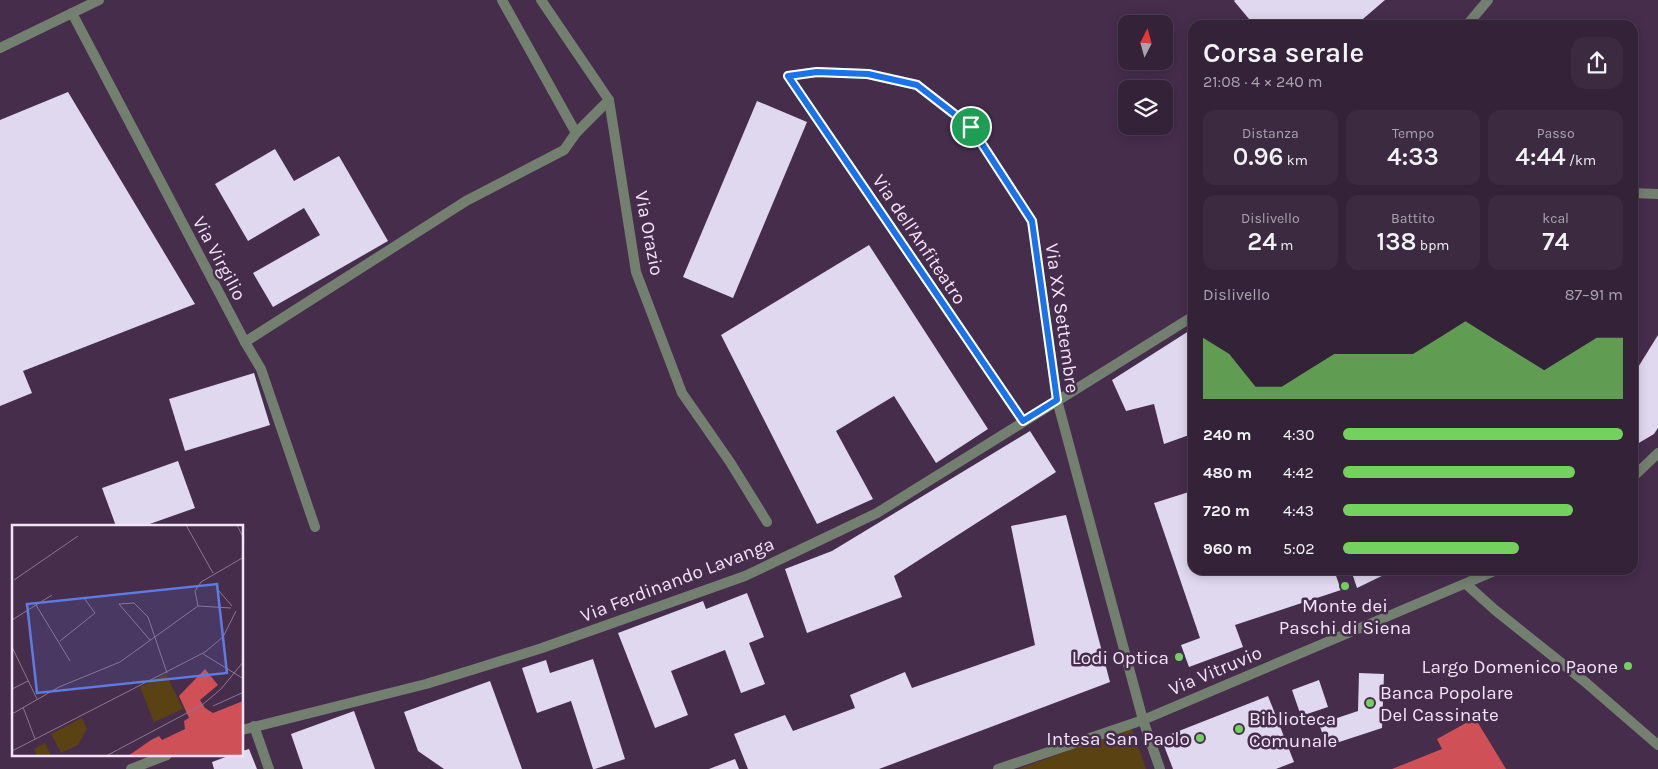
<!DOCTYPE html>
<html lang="it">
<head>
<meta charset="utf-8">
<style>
	body { margin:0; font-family:Karla,sans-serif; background:#3c2a41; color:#f1f3f6; height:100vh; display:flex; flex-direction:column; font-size:19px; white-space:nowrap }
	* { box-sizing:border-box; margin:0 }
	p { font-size:16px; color:#a9a4ae }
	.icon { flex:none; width:28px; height:28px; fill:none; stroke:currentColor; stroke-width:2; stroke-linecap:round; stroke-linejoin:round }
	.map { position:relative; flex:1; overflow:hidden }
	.sheet { position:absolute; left:1188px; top:20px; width:450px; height:555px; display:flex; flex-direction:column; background:#342239; border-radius:15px; box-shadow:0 2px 12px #0003,0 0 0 1px #4e3f53 }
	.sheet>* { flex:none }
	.needle { width:32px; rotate:6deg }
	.fabs { position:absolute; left:1118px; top:15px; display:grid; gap:10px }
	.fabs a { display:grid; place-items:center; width:55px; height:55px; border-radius:10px; background:#342239; box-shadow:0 2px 12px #0003,0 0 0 1px #4e3f53; font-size:25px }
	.pin { position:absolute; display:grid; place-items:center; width:42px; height:42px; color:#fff; margin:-21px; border:2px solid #fff; border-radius:50%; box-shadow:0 1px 5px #0007 }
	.round { display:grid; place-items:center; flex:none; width:52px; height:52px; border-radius:15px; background:#3c2a41 }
	.summary { display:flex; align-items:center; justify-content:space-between; height:85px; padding:0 15px }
	h1 { font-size:28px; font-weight:600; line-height:38px }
	.figures { display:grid; grid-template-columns:repeat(3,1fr); gap:8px; height:85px; padding:5px 15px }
	.figures div { display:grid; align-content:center; border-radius:12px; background:#3c2a41; text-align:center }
	.figures b { font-size:25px; font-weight:600 }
	.figures small { font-size:14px; font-weight:400 }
	.figures p { font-size:14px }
	.chart { height:140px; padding:10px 15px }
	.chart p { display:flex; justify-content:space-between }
	.chart svg { width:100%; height:90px; margin-top:5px; fill:#73d25d; opacity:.7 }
	ul { padding:0 15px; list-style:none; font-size:16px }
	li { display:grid; grid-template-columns:80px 60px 1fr; align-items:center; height:38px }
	li i { height:12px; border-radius:6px; background:#73d25d }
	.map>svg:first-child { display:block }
	.green { fill:#5b4212 }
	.water { fill:#d05057 }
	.building { fill:#dfd8ef }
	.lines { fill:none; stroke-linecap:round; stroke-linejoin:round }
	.pedestrian { stroke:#738070; stroke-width:10 }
	.minor { stroke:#738070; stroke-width:10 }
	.tertiary { stroke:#738070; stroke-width:10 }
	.route-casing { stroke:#fff; stroke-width:10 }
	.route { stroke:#1a73e8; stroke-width:6 }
	.poi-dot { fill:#73d25d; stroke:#462d4c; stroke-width:2 }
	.labels { text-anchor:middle; stroke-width:5; stroke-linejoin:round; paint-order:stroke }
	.street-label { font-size:19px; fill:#f4e4f8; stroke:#462d4c }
	.poi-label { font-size:19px; fill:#f4e4f8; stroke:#462d4c; text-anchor:end }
	.inset-road { fill:none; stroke:#8c7691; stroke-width:1 }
	.view { fill:#5e7be2; fill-opacity:0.15; stroke:#5e7be2; stroke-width:2.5 }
	.inset-edge { fill:none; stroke:#f4e4f8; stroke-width:2.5 }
</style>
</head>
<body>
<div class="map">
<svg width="1658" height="769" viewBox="0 0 1658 769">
	<rect width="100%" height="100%" fill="#462d4c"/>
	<polygon class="green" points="1131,727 1146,769 1019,769"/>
	<polygon class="water" points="1475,718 1506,769 1392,769 1442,749 1437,739"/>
	<g class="building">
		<polygon points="1235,0 1385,0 1356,25 1254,25 1234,1"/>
		<polygon points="68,92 195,304 23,371 32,393 0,406 0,120"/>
		<polygon points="757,101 807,122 733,298 683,277"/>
		<polygon points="275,149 294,181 339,156 388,241 273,307 253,273 320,235 304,208 248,241 215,184"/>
		<polygon points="869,245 988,429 936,463 894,396 836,431 873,499 817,524 721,335"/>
		<polygon points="1192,329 1192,434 1164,444 1154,404 1126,411 1112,380"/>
		<polygon points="1658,335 1658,428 1654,434 1632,447 1632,377"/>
		<polygon points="254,373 270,425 185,451 169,399"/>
		<polygon points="1030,431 1056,472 894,576 902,597 807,633 785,569 832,551"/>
		<polygon points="178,461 195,508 144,526 116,526 102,488"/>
		<polygon points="1192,491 1192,570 1334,570 1341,590 1235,625 1243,647 1189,667 1181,645 1200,638 1154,503"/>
		<polygon points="1066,515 1110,682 879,769 748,769 734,734 785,715 793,731 855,708 850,695 905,672 912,688 1035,645 1011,526"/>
		<polygon points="1351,570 1394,570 1357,588"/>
		<polygon points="747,593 764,637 749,643 765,684 741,693 725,650 671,671 688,715 655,728 618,633 703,601 706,609"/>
		<polygon points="593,659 625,759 595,769 593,769 571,701 537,713 522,668 546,660 550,673"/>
		<polygon points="1359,673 1384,674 1382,728 1327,746 1319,724 1358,711"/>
		<polygon points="1319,680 1328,707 1301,716 1292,690"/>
		<polygon points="490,681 522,769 444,769 418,751 404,712"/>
		<polygon points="1268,696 1294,762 1276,769 1173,769 1161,738"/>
		<polygon points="354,711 375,769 303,769 291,734"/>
		<polygon points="249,749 257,769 214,769 212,762 231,755 242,755 242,751"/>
		<polygon points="735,759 739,769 709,769"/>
	</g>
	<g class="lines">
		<g class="pedestrian">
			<polyline points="541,0 609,100 636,272 682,393 730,462 767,522"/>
			<polyline points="576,133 609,100"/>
			<polyline points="1143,720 1160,769"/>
			<polyline points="254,726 269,769"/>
		</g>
		<g class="minor">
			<polyline points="72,13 245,342 261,369 315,527"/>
			<polyline points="1467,25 1488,0"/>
			<polyline points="0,48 99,0"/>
			<polyline points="1632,193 1658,194"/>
			<polyline points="245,342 466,201 564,150 576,133 502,0"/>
			<polyline points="1023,421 788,76 817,72 868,74 917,85 971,127 1032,221 1057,400 1143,720"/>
			<polyline points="1466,584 1495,610 1584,681 1658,745"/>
			<polyline points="242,730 426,684 475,669 542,648 745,576 877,513 1192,317"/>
			<polyline points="131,769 167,755"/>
		</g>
		<g class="tertiary">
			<polyline points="1632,478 1658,453"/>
			<polyline points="998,769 1143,720 1497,570"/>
		</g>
	</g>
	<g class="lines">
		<g class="route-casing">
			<polygon id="route" points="817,72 868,74 917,85 971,127 1032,221 1057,400 1023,421 788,76"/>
		</g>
		<use href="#route" class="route"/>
	</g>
	<g class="poi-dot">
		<circle cx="1345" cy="586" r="5"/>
		<circle cx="1179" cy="657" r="5"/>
		<circle cx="1628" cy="666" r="5"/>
		<circle cx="1370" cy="703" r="5"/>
		<circle cx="1239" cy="729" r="5"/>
		<circle cx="1200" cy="738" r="5"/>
	</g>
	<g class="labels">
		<g class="street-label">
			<text transform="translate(650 233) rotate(79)" y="7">Via Orazio</text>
			<text transform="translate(920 239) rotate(56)" y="7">Via dell'Anfiteatro</text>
			<text transform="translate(220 258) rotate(62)" y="7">Via Virgilio</text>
			<text transform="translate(1063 318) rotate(82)" y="7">Via XX Settembre</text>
			<text transform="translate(677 579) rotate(-21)" y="7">Via Ferdinando Lavanga</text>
			<text transform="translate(1215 670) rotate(-23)" y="7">Via Vitruvio</text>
		</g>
		<g class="poi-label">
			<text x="1345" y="612" text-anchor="middle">Monte dei<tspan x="1345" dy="22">Paschi di Siena</tspan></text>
			<text x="1169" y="664">Lodi Optica</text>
			<text x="1618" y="673">Largo Domenico Paone</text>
			<text x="1380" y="699" text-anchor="start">Banca Popolare<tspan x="1380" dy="22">Del Cassinate</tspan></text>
			<text x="1249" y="725" text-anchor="start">Biblioteca<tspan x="1249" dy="22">Comunale</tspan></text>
			<text x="1190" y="745">Intesa San Paolo</text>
		</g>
	</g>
	<g transform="translate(12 525)">
		<rect width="231" height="231" fill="#462d4c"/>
		<path d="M154 149 171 184 142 197 128 162ZM70 193 75 204 66 220 49 228 39 209ZM33 218 39 231H25L22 224Z" fill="#5b4212"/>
		<path d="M193 144 206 160 188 175 193 183 201 188 231 176V231H116L139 215 147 211 150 215 173 204 172 196 177 193 167 171Z" fill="#d05057"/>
		<path class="inset-road" d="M174 0 201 48M225 0 232 14M2 55 66 11M207 66 220 81M107 79 122 78 136 92 155 148M107 79 138 115M24 80 58 136M186 81 183 66 189 57 232 32M0 95 40 70M48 116 83 88 72 73M0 122 25 174M191 129 232 154M0 164 16 156M201 181 232 167M11 182 23 214M0 189 47 162 108 137 186 81 219 83M0 226 193 127 211 112 224 86M94 231 190 180 209 164 232 136"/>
		<path class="view" d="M205 59 215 148 25 168 15 79Z"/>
		<rect width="231" height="231" class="inset-edge"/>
	</g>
</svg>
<div class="fabs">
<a><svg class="needle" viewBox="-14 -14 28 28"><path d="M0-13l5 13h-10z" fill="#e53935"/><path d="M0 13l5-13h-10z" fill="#a9a4ae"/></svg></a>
<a><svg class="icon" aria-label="layers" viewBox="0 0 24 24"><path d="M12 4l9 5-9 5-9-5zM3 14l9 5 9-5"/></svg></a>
</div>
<div class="pin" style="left:971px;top:127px;background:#1e9e55"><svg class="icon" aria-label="arrive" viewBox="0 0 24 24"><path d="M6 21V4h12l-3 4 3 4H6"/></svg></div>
<section class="sheet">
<div class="summary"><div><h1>Corsa serale</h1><p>21:08 · 4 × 240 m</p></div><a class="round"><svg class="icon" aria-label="share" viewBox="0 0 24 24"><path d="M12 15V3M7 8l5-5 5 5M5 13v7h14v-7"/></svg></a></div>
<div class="figures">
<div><p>Distanza</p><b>0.96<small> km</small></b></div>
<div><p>Tempo</p><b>4:33</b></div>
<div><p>Passo</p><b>4:44<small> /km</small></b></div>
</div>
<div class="figures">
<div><p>Dislivello</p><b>24<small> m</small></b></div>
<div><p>Battito</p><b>138<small> bpm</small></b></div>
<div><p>kcal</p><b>74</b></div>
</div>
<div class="chart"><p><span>Dislivello</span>87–91 m</p>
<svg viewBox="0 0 160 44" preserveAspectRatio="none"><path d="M0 44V14L10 22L20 38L30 38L40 30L50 22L60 22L70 22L80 22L90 14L100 6L110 14L120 22L130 30L140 22L150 14L160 14V44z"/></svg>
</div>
<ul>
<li><b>240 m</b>4:30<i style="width:100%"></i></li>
<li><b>480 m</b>4:42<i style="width:83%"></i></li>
<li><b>720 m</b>4:43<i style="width:82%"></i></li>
<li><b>960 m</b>5:02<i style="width:63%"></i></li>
</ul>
</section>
</div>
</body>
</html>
